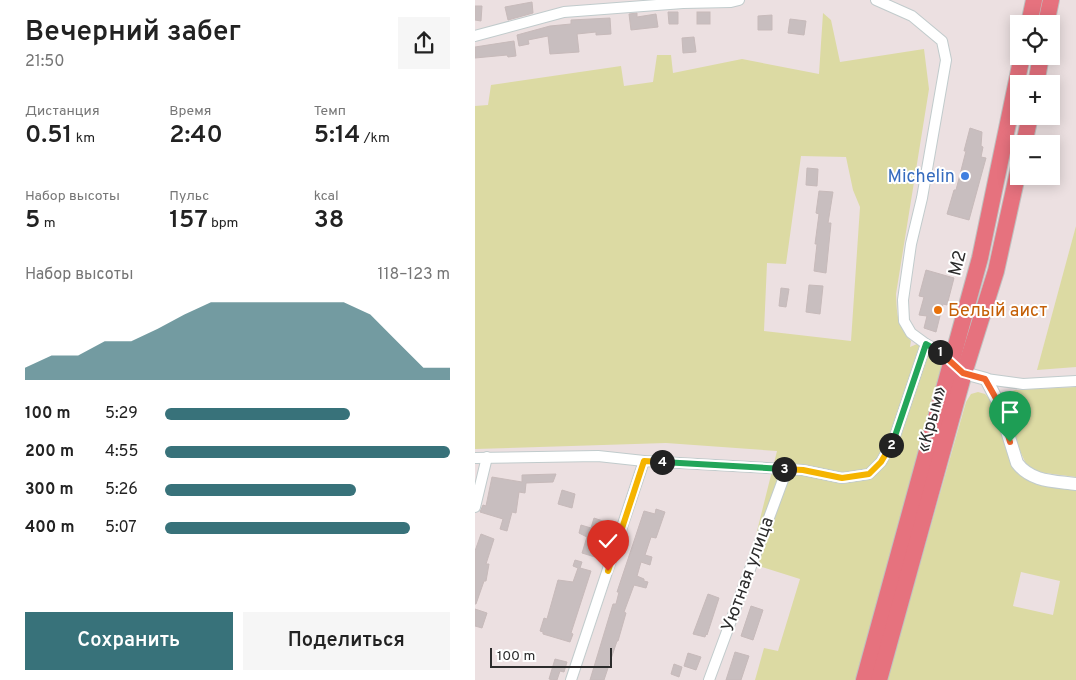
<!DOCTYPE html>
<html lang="ru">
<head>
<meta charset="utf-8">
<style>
	body { margin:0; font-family:Overpass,sans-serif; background:#f6f6f6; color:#222; height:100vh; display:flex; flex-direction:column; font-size:19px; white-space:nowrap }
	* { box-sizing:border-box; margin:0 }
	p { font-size:16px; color:#767676 }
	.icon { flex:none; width:28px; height:28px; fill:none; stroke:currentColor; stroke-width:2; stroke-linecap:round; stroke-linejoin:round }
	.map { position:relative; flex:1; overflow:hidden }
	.details { display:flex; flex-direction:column; background:#fff; width:475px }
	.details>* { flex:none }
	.buttons { position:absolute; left:535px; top:15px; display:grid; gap:10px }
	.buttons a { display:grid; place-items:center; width:50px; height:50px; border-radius:0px; background:#fff; box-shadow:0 2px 12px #0003; font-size:25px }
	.scale { position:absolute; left:15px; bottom:12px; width:122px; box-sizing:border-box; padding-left:5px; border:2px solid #2c2c2c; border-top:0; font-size:14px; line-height:18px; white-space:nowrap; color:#2c2c2c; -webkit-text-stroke:4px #fff; paint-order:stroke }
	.pin { position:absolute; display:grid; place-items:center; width:42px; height:42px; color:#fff; margin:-51px -21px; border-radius:50% 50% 50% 0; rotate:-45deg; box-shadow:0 0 5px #0007 }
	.pin .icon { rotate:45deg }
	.km { position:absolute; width:25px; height:25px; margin:-12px; border-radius:50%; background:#222; color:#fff; font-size:14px; line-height:25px; text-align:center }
	.round { display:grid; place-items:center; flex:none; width:52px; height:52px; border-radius:0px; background:#f6f6f6 }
	.summary { display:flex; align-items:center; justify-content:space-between; height:85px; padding:0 25px }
	h1 { font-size:28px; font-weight:600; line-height:38px }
	.metrics { display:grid; grid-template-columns:repeat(3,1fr); gap:8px; height:85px; padding:5px 25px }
	.metrics div { display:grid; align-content:center }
	.metrics b { font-size:25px; font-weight:600 }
	.metrics small { font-size:14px; font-weight:400 }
	.metrics p { font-size:14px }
	.chart { height:140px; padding:10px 25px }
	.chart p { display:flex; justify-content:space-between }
	.chart svg { width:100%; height:90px; margin-top:5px; fill:#38727a; opacity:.7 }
	.primary-button { display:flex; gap:10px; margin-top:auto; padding:10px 25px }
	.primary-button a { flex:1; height:58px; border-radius:0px; background:#38727a; color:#fff; font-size:20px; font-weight:600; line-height:58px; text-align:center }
	.primary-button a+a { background:#f6f6f6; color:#222 }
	ul { padding:0 25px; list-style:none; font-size:16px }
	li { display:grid; grid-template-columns:80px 60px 1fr; align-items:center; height:38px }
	li i { height:12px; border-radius:6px; background:#38727a }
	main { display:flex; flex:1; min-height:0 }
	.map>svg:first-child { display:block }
	.green { fill:#dcdaa3; fill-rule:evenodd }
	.building { fill:#c8bebf; stroke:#c7baba }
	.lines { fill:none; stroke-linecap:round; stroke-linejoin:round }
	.minor-casing { stroke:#c1cbcc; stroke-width:12 }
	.tertiary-casing { stroke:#c1cbcc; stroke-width:14 }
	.trunk-casing { stroke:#c0c0c0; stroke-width:18 }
	.minor { stroke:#fff; stroke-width:10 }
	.tertiary { stroke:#fff; stroke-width:12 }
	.trunk { stroke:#e6727e; stroke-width:16 }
	.split-1-casing { stroke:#fff; stroke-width:10 }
	.split-2-casing { stroke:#fff; stroke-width:10 }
	.split-3-casing { stroke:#fff; stroke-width:10 }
	.split-4-casing { stroke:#fff; stroke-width:10 }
	.split-5-casing { stroke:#fff; stroke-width:10 }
	.split-1 { stroke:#f0652b; stroke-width:6 }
	.split-2 { stroke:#22a559; stroke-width:6 }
	.split-3 { stroke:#f5b400; stroke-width:6 }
	.split-4 { stroke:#22a559; stroke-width:6 }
	.split-5 { stroke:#f5b400; stroke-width:6 }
	.shop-dot { fill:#3f7fe0; stroke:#fff; stroke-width:2 }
	.food-dot { fill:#e8710a; stroke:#fff; stroke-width:2 }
	.labels { text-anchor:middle; stroke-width:4; stroke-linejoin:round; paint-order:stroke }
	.shop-label { font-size:18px; fill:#366cbe; stroke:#fff; text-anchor:end }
	.street-label { font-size:18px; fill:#2c2c2c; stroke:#fff }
	.food-label { font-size:18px; fill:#c56008; stroke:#fff; text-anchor:start }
</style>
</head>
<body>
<main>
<section class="details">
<div class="summary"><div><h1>Вечерний забег</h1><p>21:50</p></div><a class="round"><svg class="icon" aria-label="share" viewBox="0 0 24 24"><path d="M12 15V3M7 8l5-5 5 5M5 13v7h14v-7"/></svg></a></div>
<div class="metrics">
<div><p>Дистанция</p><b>0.51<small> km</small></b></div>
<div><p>Время</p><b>2:40</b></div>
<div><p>Темп</p><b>5:14<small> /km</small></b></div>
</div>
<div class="metrics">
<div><p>Набор высоты</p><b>5<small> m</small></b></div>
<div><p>Пульс</p><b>157<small> bpm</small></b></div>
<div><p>kcal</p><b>38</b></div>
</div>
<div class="chart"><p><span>Набор высоты</span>118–123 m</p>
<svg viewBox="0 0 160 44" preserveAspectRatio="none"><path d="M0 44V38L10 32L20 32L30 25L40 25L50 19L60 12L70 6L80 6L90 6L100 6L110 6L120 6L130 12L140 25L150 38L160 38V44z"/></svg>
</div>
<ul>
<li><b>100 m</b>5:29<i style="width:65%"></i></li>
<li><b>200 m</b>4:55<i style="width:100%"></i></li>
<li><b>300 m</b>5:26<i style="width:67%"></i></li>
<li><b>400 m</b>5:07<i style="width:86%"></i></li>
</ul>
<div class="primary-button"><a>Сохранить</a><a>Поделиться</a></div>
</section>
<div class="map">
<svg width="601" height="680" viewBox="0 0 601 680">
	<rect width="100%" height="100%" fill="#ece0e1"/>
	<g class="green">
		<path d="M348 13 356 20 365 62 449 49 454 89 421 294C422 315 422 325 436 341L435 347 442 344 468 363 391 680H280L289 648 303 651 325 579 274 563 302 451 191 443 0 449V106L13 105 16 85 146 66 149 86 178 82 182 55H196L198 73 267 59 344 74ZM326 156 371 157 378 190 385 207 376 341 289 331 292 263 311 264Z"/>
		<polygon points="601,226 601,367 562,370"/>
		<polygon points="601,387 601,477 562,472 552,466 545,451 529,403 529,395 540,390"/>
		<path d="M503 392 510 394 516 400 536 462 601 488V680H412L491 402 496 394ZM546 572 585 581 578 615 538 606Z"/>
	</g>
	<g class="building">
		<polygon points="57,2 58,13 33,20 30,7"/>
		<polygon points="0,6 7,6 6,21 0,20"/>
		<polygon points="193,12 203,12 203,24 194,24"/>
		<rect x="222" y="12" width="13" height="12"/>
		<polygon points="162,13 162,17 181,14 183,27 156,30 154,14"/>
		<polygon points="297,15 297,30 283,30 283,16"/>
		<polygon points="135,18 136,34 121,35 121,32 102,34 104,52 75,54 73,36 53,40 54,44 44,46 42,35 75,26 96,24 96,20"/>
		<polygon points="315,19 331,21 329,35 313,33"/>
		<polygon points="219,37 221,52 208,53 207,38"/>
		<polygon points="39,41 41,56 33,57 32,55 0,58 0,47"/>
		<polygon points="495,128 507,132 506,146 508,147 506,157 511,158 494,220 472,214 479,190 481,190 491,151 489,151"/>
		<polygon points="332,168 343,169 342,186 331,185"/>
		<polygon points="344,191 358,192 353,223 356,223 351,273 339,271 342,244 340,244 344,214 341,213"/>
		<polygon points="451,270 479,278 472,305 468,304 461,332 449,328 452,316 444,315 449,297 444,296"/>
		<polygon points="334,285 348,286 345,314 331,312"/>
		<polygon points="306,288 314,289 311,307 304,306"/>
		<polygon points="81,474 78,482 51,483 50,493 44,492 41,513 37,512 32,531 25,529 28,519 5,512 8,505 11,506 17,477 47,482 47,475"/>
		<polygon points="87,490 100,494 97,508 83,504"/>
		<polygon points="181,509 190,512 181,538 176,537 170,555 177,557 175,565 166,562 162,576 169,579 169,581 173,582 171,588 159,585 149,612 151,613 143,641 142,641 129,680 115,680 138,604 141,604 144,592 142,592 169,511 180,514"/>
		<polygon points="119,518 131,522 120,557 107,553 112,537 104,533 106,525 116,528"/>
		<polygon points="6,534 19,539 11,564 14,564 11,581 9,581 1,604 0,604 0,551"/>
		<polygon points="100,560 107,562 105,568 116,571 96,633 98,634 95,642 68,634 68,632 65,631 69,618 72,619 83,580 98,582 103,568 98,566"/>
		<polygon points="233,594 244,598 232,635 231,634 230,637 218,634"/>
		<polygon points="276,606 288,610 278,640 266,636"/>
		<polygon points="0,609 12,613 7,628 0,626"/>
		<polygon points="260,652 274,656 266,680 251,680"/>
		<polygon points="213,653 226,657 221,670 209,666"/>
		<polygon points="80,659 92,662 89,672 85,671 82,680 78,680 74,679"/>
		<polygon points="199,664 207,667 204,677 196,674"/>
	</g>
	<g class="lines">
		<g class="minor-casing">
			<g id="minor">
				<polyline points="401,0 437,16 467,41 471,60 447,198 436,244 428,300 429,321 436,333 451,344 464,351 480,365"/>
				<polyline points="0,36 89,12 208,3 256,2 264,0"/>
				<polyline points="511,379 548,384 601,381"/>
				<polyline points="0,458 123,456 169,461 328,470 367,478 394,474 406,462 419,439 451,344"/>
				<polyline points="0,507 12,457"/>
				<polyline points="96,680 169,461"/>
				<polyline points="234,680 312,469"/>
			</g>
		</g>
		<g class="tertiary-casing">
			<path id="tertiary" d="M489 373 511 379 523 402 542 463C556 482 579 481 601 484"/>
		</g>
		<g class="trunk-casing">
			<g id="trunk">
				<polyline points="554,24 559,0"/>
				<polyline points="571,24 576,0"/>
				<polyline points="561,84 566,56"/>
				<polyline points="549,144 555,116"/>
				<polyline points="389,680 505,258 547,56"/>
				<polyline points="404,680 489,373 521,271 544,167"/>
			</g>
		</g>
		<use href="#minor" class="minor"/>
		<use href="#tertiary" class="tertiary"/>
		<use href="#trunk" class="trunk"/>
	</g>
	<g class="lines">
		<g class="split-1-casing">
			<polyline id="split-1" points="465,352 488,373 510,379 523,402 535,442"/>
		</g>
		<g class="split-2-casing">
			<polyline id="split-2" points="416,445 419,439 451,344 465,352"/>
		</g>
		<g class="split-3-casing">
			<polyline id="split-3" points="309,469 328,470 367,478 394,474 406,462 416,445"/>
		</g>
		<g class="split-4-casing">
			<polyline id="split-4" points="187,462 309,469"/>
		</g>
		<g class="split-5-casing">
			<polyline id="split-5" points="133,571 169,461 187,462"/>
		</g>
		<use href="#split-1" class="split-1"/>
		<use href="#split-2" class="split-2"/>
		<use href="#split-3" class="split-3"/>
		<use href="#split-4" class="split-4"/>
		<use href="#split-5" class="split-5"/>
	</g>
	<circle class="shop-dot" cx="490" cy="176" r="5"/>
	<circle class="food-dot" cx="463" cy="310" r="5"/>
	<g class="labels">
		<g class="shop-label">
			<text x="480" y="182">Michelin</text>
		</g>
		<g class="street-label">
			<text transform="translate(482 263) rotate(-76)" y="6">М2</text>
			<text transform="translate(456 419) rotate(-75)" y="6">«Крым»</text>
			<text transform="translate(272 574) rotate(-70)" y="6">Уютная улица</text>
		</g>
		<g class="food-label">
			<text x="473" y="316">Белый аист</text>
		</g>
	</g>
</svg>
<div class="buttons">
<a><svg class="icon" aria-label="locate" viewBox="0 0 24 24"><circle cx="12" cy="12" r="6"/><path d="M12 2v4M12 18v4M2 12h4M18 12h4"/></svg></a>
<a>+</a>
<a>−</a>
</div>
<div class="scale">100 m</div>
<div class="pin" style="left:535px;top:442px;background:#1e9e55"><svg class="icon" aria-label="arrive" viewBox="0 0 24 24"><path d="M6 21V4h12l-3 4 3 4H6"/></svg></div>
<div class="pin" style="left:133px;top:571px;background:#d93025"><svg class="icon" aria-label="check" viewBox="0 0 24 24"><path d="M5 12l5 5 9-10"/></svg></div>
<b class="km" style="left:465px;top:352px">1</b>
<b class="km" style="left:416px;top:445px">2</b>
<b class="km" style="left:309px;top:469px">3</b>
<b class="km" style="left:187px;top:462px">4</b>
</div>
</main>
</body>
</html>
